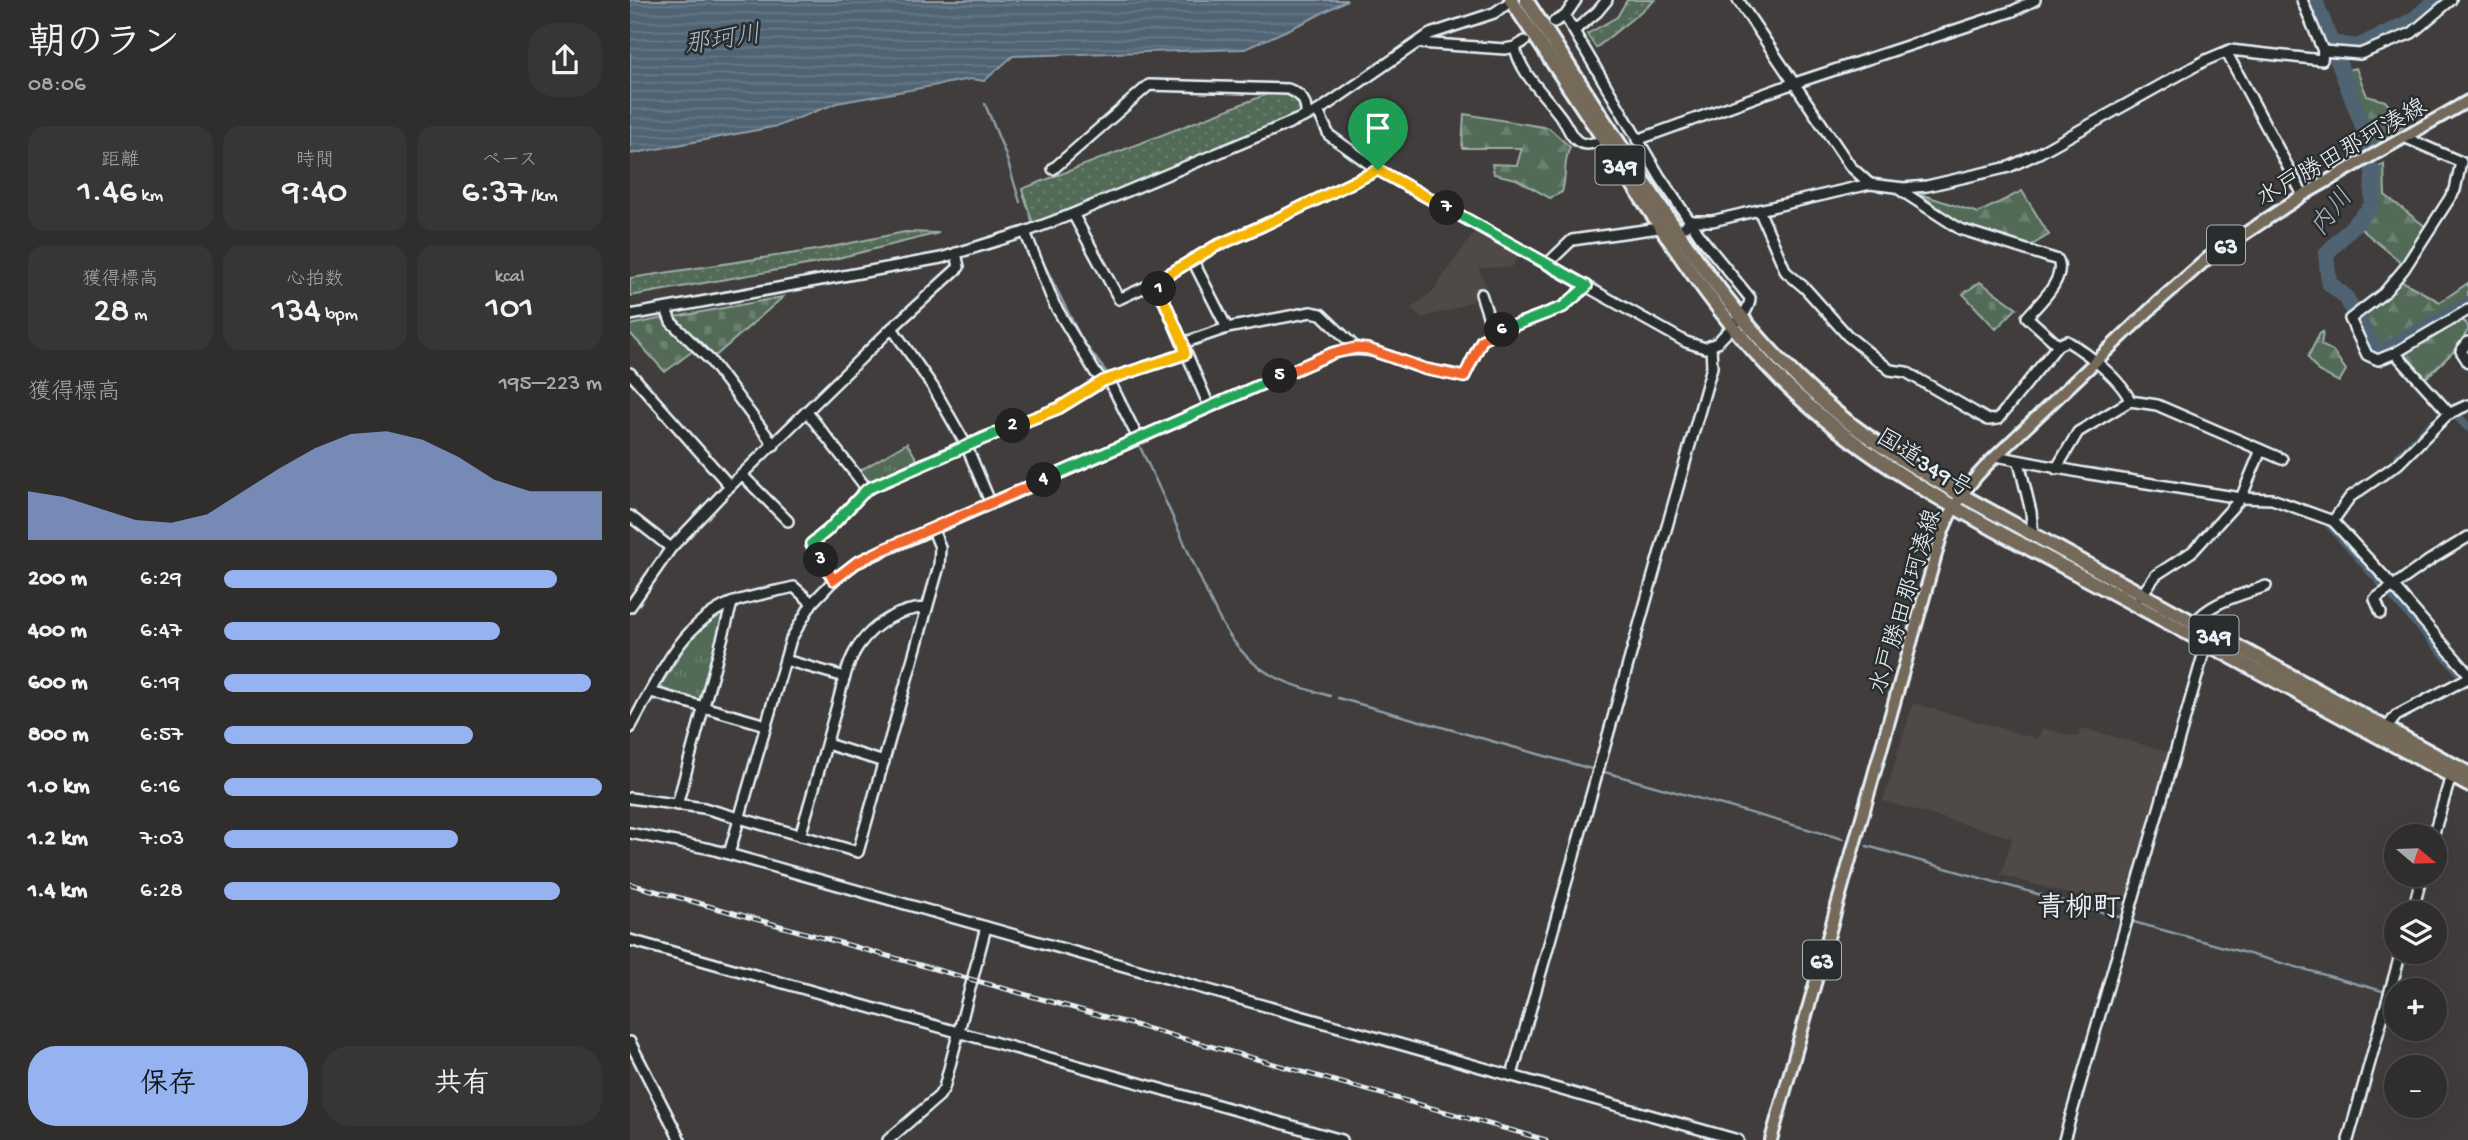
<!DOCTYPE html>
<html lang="ja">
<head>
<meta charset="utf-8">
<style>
	body { margin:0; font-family:"Gochi Hand","Klee One",sans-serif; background:#383635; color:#f1f3f6; height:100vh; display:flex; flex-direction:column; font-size:26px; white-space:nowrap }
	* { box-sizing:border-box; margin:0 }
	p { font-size:23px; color:#a8a8aa }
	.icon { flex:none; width:38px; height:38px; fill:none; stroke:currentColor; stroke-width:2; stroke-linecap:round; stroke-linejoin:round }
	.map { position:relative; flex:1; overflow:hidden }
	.sheet { display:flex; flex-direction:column; background:#302e2d; width:630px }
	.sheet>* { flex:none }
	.needle { width:46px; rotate:109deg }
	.fabs { position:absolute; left:1754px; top:824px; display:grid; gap:14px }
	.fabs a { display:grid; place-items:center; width:63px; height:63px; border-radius:50%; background:#302e2d; box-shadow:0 7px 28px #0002,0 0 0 2px #4b4a49; font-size:35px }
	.pin { position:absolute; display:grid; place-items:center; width:60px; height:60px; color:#fff; margin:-72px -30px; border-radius:50% 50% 50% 0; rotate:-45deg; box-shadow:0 0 7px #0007 }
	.pin .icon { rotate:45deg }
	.km { position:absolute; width:35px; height:35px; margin:-18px; border-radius:50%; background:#222; color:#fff; font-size:19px; line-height:35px; text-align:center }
	.round { display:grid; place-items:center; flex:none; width:74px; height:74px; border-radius:28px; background:#383635 }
	.headline { display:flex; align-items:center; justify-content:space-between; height:119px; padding:0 28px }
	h1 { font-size:38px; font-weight:600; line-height:52px }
	.stats { display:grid; grid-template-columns:repeat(3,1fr); gap:10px; height:119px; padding:7px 28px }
	.stats div { display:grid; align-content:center; border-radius:18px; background:#383635; text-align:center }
	.stats b { font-size:35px; font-weight:600 }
	.stats small { font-size:19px; font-weight:400 }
	.stats p { font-size:19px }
	.chart { height:196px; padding:14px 28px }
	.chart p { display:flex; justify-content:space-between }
	.chart svg { width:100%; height:126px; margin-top:7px; fill:#95b2f1; opacity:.7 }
	.action { display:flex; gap:14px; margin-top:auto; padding:14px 28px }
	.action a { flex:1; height:80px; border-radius:28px; background:#95b2f1; color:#111; font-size:28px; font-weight:600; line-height:80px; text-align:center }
	.action a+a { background:#383635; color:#f1f3f6 }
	ul { padding:0 28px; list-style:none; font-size:23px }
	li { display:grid; grid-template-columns:112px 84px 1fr; align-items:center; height:52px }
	li i { height:18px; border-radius:9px; background:#95b2f1 }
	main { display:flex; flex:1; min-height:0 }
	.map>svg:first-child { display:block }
	.built { fill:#4f4846 }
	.grass { fill:url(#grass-dots); stroke:#9daea8; stroke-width:2 }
	.forest { fill:url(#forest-firs); stroke:#9daea8; stroke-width:2 }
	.cemetery { fill:url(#cemetery-stones); stroke:#9daea8; stroke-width:2 }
	.park { fill:url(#park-tufts); stroke:#9daea8; stroke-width:2 }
	.water { fill:url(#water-rules); stroke:#8d9ca8; stroke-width:2 }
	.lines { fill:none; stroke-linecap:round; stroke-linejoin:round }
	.stream { stroke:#8d9ca8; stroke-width:2.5 }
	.canal { stroke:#506373; stroke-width:9 }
	.river { stroke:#506373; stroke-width:16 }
	.minor-casing { stroke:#e8f1f8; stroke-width:14 }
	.major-casing { stroke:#e8f1f8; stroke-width:16 }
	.highway-casing { stroke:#e8f1f8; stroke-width:18 }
	.minor { stroke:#2a2d2e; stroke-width:9 }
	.major { stroke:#746a5a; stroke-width:10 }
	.highway { stroke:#746a5a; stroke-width:12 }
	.rail-casing { stroke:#e8f1f8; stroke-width:5 }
	.rail { stroke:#2a2d2e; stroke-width:2.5; stroke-dasharray:8; stroke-linecap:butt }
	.split-1-casing { stroke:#fff; stroke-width:14 }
	.split-2-casing { stroke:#fff; stroke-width:14 }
	.split-3-casing { stroke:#fff; stroke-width:14 }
	.split-4-casing { stroke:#fff; stroke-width:14 }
	.split-5-casing { stroke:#fff; stroke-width:14 }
	.split-6-casing { stroke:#fff; stroke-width:14 }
	.split-7-casing { stroke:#fff; stroke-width:14 }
	.split-8-casing { stroke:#fff; stroke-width:14 }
	.split-1 { stroke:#f5b400; stroke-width:9 }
	.split-2 { stroke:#f5b400; stroke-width:9 }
	.split-3 { stroke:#22a559; stroke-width:9 }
	.split-4 { stroke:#f0652b; stroke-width:9 }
	.split-5 { stroke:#22a559; stroke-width:9 }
	.split-6 { stroke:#f0652b; stroke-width:9 }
	.split-7 { stroke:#22a559; stroke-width:9 }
	.split-8 { stroke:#f5b400; stroke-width:9 }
	.labels { text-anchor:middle; stroke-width:5; stroke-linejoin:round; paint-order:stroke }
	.shield { fill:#2a2d2e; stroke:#afb6bb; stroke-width:2 }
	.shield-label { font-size:23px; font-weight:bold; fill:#e8f1f8 }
	.street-label { font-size:24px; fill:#e8f1f8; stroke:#2a2d2e }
	.water-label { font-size:26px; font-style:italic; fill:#abb8c3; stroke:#2a2d2e }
	.quarter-label { font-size:28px; font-weight:bold; fill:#e8f1f8; stroke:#2a2d2e }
</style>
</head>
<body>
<main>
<section class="sheet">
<div class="headline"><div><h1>朝のラン</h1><p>08:06</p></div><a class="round"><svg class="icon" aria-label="share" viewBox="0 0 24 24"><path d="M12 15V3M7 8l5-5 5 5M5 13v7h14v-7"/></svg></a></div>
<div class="stats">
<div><p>距離</p><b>1.46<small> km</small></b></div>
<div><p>時間</p><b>9:40</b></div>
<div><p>ペース</p><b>6:37<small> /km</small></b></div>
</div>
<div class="stats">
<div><p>獲得標高</p><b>28<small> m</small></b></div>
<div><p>心拍数</p><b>134<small> bpm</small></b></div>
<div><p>kcal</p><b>101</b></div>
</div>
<div class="chart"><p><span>獲得標高</span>195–223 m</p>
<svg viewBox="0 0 160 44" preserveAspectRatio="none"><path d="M0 44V27L10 29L20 33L30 37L40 38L50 35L60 27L70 19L80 12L90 7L100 6L110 9L120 15L130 23L140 27L150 27L160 27V44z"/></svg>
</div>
<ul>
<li><b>200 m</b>6:29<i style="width:88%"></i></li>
<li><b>400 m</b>6:47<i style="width:73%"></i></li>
<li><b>600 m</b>6:19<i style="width:97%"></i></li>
<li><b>800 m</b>6:57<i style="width:66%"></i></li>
<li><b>1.0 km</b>6:16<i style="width:100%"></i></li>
<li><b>1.2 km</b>7:03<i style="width:62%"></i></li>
<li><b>1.4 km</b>6:28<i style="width:89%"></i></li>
</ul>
<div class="action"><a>保存</a><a>共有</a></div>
</section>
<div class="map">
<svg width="1838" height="1140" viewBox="0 0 1838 1140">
	<defs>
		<pattern id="grass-dots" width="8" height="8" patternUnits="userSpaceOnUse" patternTransform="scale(1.75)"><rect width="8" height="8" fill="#526a57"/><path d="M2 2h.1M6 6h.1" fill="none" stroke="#6b8070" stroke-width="1.8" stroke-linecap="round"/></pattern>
		<pattern id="forest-firs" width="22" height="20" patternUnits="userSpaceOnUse" patternTransform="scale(1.75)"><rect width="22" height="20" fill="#526a57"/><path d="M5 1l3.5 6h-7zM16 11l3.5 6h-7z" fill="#6b8070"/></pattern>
		<pattern id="cemetery-stones" width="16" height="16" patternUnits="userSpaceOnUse" patternTransform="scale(1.75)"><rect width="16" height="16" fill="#526a57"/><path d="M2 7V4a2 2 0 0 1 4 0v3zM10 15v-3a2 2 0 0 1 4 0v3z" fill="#6b8070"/></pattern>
		<pattern id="park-tufts" width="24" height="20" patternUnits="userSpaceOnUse" patternTransform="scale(1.75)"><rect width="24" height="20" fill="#526a57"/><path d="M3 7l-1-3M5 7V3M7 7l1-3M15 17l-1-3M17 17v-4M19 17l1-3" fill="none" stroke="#6b8070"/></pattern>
		<pattern id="water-rules" width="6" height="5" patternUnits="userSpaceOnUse" patternTransform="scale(1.75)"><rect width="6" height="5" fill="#506373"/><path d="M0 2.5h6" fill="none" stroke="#697a88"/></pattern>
	</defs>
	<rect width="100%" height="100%" fill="#403d3c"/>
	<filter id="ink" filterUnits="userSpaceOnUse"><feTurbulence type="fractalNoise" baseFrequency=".0143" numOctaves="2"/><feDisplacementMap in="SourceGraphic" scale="14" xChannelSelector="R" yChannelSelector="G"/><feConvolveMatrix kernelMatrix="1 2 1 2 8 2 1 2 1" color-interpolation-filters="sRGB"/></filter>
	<g filter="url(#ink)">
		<g class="built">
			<polygon points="845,231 889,256 882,267 849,268 856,286 848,290 850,298 821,310 791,318 781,308 803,291"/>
			<polygon points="1283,703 1408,739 1412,728 1448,737 1452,728 1539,752 1494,910 1371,875 1382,838 1253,801"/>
		</g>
		<g class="grass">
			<polygon points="997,0 1025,0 966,48 957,34 987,17"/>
			<polygon points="640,93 665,95 673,114 403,224 392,189"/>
			<polygon points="275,232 309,233 188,263 0,296 0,278 186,250"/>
		</g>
		<g class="forest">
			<polygon points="1726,68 1737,96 1755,101 1775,125 1743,147 1717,70"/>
			<path d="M834 114 919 128 940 147C933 161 937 176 932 192L920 198 886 179 864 174 862 164 887 165 892 148H832Z"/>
			<polygon points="1754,164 1755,195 1796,227 1773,264 1729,227 1745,206 1747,168"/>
			<polygon points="1392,191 1419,235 1400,246 1321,222 1312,211 1290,194 1348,213"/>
			<polygon points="1772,281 1810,302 1838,283 1838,300 1750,347 1733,316 1755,299"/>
			<polygon points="1831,318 1838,326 1838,330 1823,352 1796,378 1774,353"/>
			<polygon points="1693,332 1691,345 1703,351 1716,370 1709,382 1688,371 1678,357 1690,333"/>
		</g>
		<g class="cemetery">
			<polygon points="1350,282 1387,308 1366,329 1333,294"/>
			<polygon points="153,297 83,358 45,317"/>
			<polygon points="33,318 64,350 35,372 0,333 0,325"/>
		</g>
		<g class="park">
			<polygon points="277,443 289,463 238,486 226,473"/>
			<polygon points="90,614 95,618 72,698 68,700 34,691 31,685 60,639"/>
		</g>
		<polygon class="water" points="0,0 717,0 675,22 615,49 383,56 354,81 341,79 207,103 148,126 0,154"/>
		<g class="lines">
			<g class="stream">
				<polyline points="355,104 375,153 390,202"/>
				<polyline points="408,252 452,340 477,373"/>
				<path d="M904 322C924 317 938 310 953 297"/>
				<polyline points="851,352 856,344 863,339"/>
				<path d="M510 447C528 484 545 522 562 560 579 596 593 639 626 665 648 682 673 688 700 696"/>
				<polyline points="708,698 965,770"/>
				<polyline points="971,771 1213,839"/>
				<polyline points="1237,846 1493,918"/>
				<polyline points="1500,921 1756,992"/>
			</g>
			<g class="canal">
				<polyline points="1826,415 1838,427"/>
				<polyline points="1769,456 1803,423"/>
				<polyline points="1700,525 1834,677"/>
			</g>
			<g class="river">
				<polyline points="1685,0 1741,148"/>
				<polyline points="1701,43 1727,47 1782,21 1806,0"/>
				<polyline points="1724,313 1716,297 1699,283 1696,254 1742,206 1743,171"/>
				<polyline points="1726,316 1748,354 1838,304"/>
			</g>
			<g class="minor-casing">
				<g id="minor">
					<path d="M883 0 864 13 800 34 688 111 699 135 748 170 1056 342 1075 348 1087 343C1097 331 1120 314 1120 298L1072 239 1030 177 935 16"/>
					<polyline points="1108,0 1220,166 1240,184"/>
					<polyline points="1672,0 1693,51"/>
					<polyline points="924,22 935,16 946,0"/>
					<polyline points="945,30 967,12 977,0"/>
					<polyline points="789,43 875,49 885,47 895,41"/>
					<path d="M885 47C891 76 917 96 933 120 938 127 941 138 949 142 954 145 959 144 965 143"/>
					<polyline points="1600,50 1598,55 1673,195"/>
					<polyline points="1007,140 1156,86 1383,11 1405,0"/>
					<path d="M423 169 519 85 658 89C671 94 677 101 676 116"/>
					<path d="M1267 188 1330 229 1428 260C1436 280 1409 303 1397 317L1428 345"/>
					<path d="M1129 210 1156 272 1175 288 1218 336 1260 370 1276 372 1358 420 1368 419 1428 345 1437 341C1457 353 1492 380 1500 401"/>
					<polyline points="443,214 489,299 526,282 584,247 634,225 748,170"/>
					<polyline points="395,232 424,304 465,372 473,381"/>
					<polyline points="1047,234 1061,221 1082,221 1240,184 1274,188 1297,186 1379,167 1409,153 1576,60 1600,50 1692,60 1693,51 1730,54 1782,33 1821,0"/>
					<polyline points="562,259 597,328"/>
					<polyline points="918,263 942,240 1029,228"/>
					<polyline points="526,282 579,406"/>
					<polyline points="851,294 864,334"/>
					<polyline points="36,309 41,322 80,360 144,445"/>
					<polyline points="0,315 311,258 395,232 443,214 688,111"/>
					<polyline points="262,328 303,387 336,445 361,504"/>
					<polyline points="1838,342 1831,351 1838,362"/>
					<polyline points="553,343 597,328 681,312 691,314 726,348"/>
					<polyline points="1765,353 1748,360 1737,355 1720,319 1754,293 1774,269 1825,190 1831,162 1774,137"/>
					<polyline points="0,373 100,486"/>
					<polyline points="479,380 508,438"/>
					<polyline points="177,412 237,489"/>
					<polyline points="1820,414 1765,353 1838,310"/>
					<polyline points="1366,456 1454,473 1611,498 1642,499 1703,521 1763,586 1838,673"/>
					<polyline points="1389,462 1401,512 1403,534"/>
					<polyline points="1426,469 1448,432 1500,401 1527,405 1652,459"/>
					<polyline points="113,476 158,521"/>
					<polyline points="0,516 41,548"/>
					<polyline points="1703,521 1720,497 1768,464 1818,414 1838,405"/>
					<polyline points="204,580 181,544 198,530 237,489 336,445 429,408 473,381 555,354"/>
					<polyline points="1510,597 1526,575 1563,551 1611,498 1631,450"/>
					<polyline points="0,607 41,548 100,486 262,328 329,267 326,253"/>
					<polyline points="1751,613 1745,599 1800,560 1838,537"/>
					<path d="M1564 623C1581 601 1610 596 1636 586"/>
					<polyline points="155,660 215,677"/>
					<polyline points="21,692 136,725"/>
					<path d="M0 728C26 683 49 624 101 603 120 596 143 592 164 587L182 603"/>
					<polyline points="1753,733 1766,716 1838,678"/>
					<polyline points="197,744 254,762"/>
					<polyline points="0,798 74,808 228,852 309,566 310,547 303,530"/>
					<polyline points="47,805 102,603"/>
					<polyline points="0,833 81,849 1108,1140"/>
					<path d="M170 836C182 796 193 756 204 716 211 693 215 665 229 645 245 623 270 608 297 608"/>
					<polyline points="1803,836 1821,776"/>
					<path d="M99 854 161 639 182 603 204 580 226 563 703 353C740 342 760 359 795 369 808 372 821 373 834 377L852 340 877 328 933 307 957 286"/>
					<polyline points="1782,914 1792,875"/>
					<polyline points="0,940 712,1140"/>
					<polyline points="0,1042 50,1140"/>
					<polyline points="882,1075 1082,367 1081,346"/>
					<polyline points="258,1140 309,1096 314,1088 356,927"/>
					<polyline points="1434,1140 1578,638"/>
					<polyline points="1718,1140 1771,952"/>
				</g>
			</g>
			<g class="major-casing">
				<path id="major" d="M1141 1140 1310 540C1320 506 1341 480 1366 456L1528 302 1578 258 1673 195 1838 101"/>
			</g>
			<g class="highway-casing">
				<g id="highway">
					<path d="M881 0C914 50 947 99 980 149 1033 231 1084 314 1154 383 1253 479 1382 538 1502 603 1615 663 1726 725 1838 785"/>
					<path d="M896 0C931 54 965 107 1000 160 1059 251 1119 340 1203 410 1243 443 1287 469 1331 495L1838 773"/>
				</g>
			</g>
			<use href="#minor" class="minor"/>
			<use href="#major" class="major"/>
			<use href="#highway" class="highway"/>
			<g class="rail-casing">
				<polyline id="rail" points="0,884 916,1140"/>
			</g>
			<use href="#rail" class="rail"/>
		</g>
	</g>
	<g class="lines" filter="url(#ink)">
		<g class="split-1-casing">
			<polyline id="split-1" points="529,289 526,282 584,247 634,225 748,170"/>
		</g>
		<g class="split-2-casing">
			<polyline id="split-2" points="383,426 429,408 473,381 555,354 553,343 529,289"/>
		</g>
		<g class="split-3-casing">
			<polyline id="split-3" points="191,560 181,544 198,530 237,489 383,426"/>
		</g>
		<g class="split-4-casing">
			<polyline id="split-4" points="191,560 204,580 226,563 250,551 414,480"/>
		</g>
		<g class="split-5-casing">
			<polyline id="split-5" points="414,480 650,376"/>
		</g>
		<g class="split-6-casing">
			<polyline id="split-6" points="650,376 703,353 726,348 738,349 795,369 834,377 852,340 872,330"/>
		</g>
		<g class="split-7-casing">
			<polyline id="split-7" points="817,208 957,286 933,307 872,330"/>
		</g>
		<g class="split-8-casing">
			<polyline id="split-8" points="748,170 817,208"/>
		</g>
		<use href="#split-1" class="split-1"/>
		<use href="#split-2" class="split-2"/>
		<use href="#split-3" class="split-3"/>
		<use href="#split-4" class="split-4"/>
		<use href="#split-5" class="split-5"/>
		<use href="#split-6" class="split-6"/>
		<use href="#split-7" class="split-7"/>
		<use href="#split-8" class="split-8"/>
	</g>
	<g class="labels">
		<g class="shield">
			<rect x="965.5" y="145.5" width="49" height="39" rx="5"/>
			<rect x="1577" y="225.5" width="38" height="39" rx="5"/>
			<rect x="1559.5" y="615.5" width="49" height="39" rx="5"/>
			<rect x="1173" y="940.5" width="38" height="39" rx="5"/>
		</g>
		<g class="shield-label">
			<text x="990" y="173">349</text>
			<text x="1596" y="253">63</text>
			<text x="1584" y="643">349</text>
			<text x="1192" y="968">63</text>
		</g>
		<g class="street-label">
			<text transform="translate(1711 151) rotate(-30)" y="8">水戸勝田那珂湊線</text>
			<text transform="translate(1295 462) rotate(32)" y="8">国道349号</text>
			<text transform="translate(1274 601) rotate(-73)" y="8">水戸勝田那珂湊線</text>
		</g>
		<g class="water-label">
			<text transform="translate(92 38) rotate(-9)" y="9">那珂川</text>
			<text transform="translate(1700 211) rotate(-52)" y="9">内川</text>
		</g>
		<g class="quarter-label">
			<text x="1449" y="915">青柳町</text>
		</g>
	</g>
</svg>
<div class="fabs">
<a><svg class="needle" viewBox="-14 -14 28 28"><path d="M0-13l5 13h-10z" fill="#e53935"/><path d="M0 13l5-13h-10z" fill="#a8a8aa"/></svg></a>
<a><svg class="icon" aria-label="layers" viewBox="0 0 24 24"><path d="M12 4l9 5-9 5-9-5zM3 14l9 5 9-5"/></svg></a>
<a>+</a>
<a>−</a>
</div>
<div class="pin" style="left:748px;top:170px;background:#1e9e55"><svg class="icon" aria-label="arrive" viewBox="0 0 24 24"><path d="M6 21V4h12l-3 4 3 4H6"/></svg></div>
<b class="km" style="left:529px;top:289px">1</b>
<b class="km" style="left:383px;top:426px">2</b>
<b class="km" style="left:191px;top:560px">3</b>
<b class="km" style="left:414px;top:480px">4</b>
<b class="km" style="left:650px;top:376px">5</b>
<b class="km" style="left:872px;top:330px">6</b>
<b class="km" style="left:817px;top:208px">7</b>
</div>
</main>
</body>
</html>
